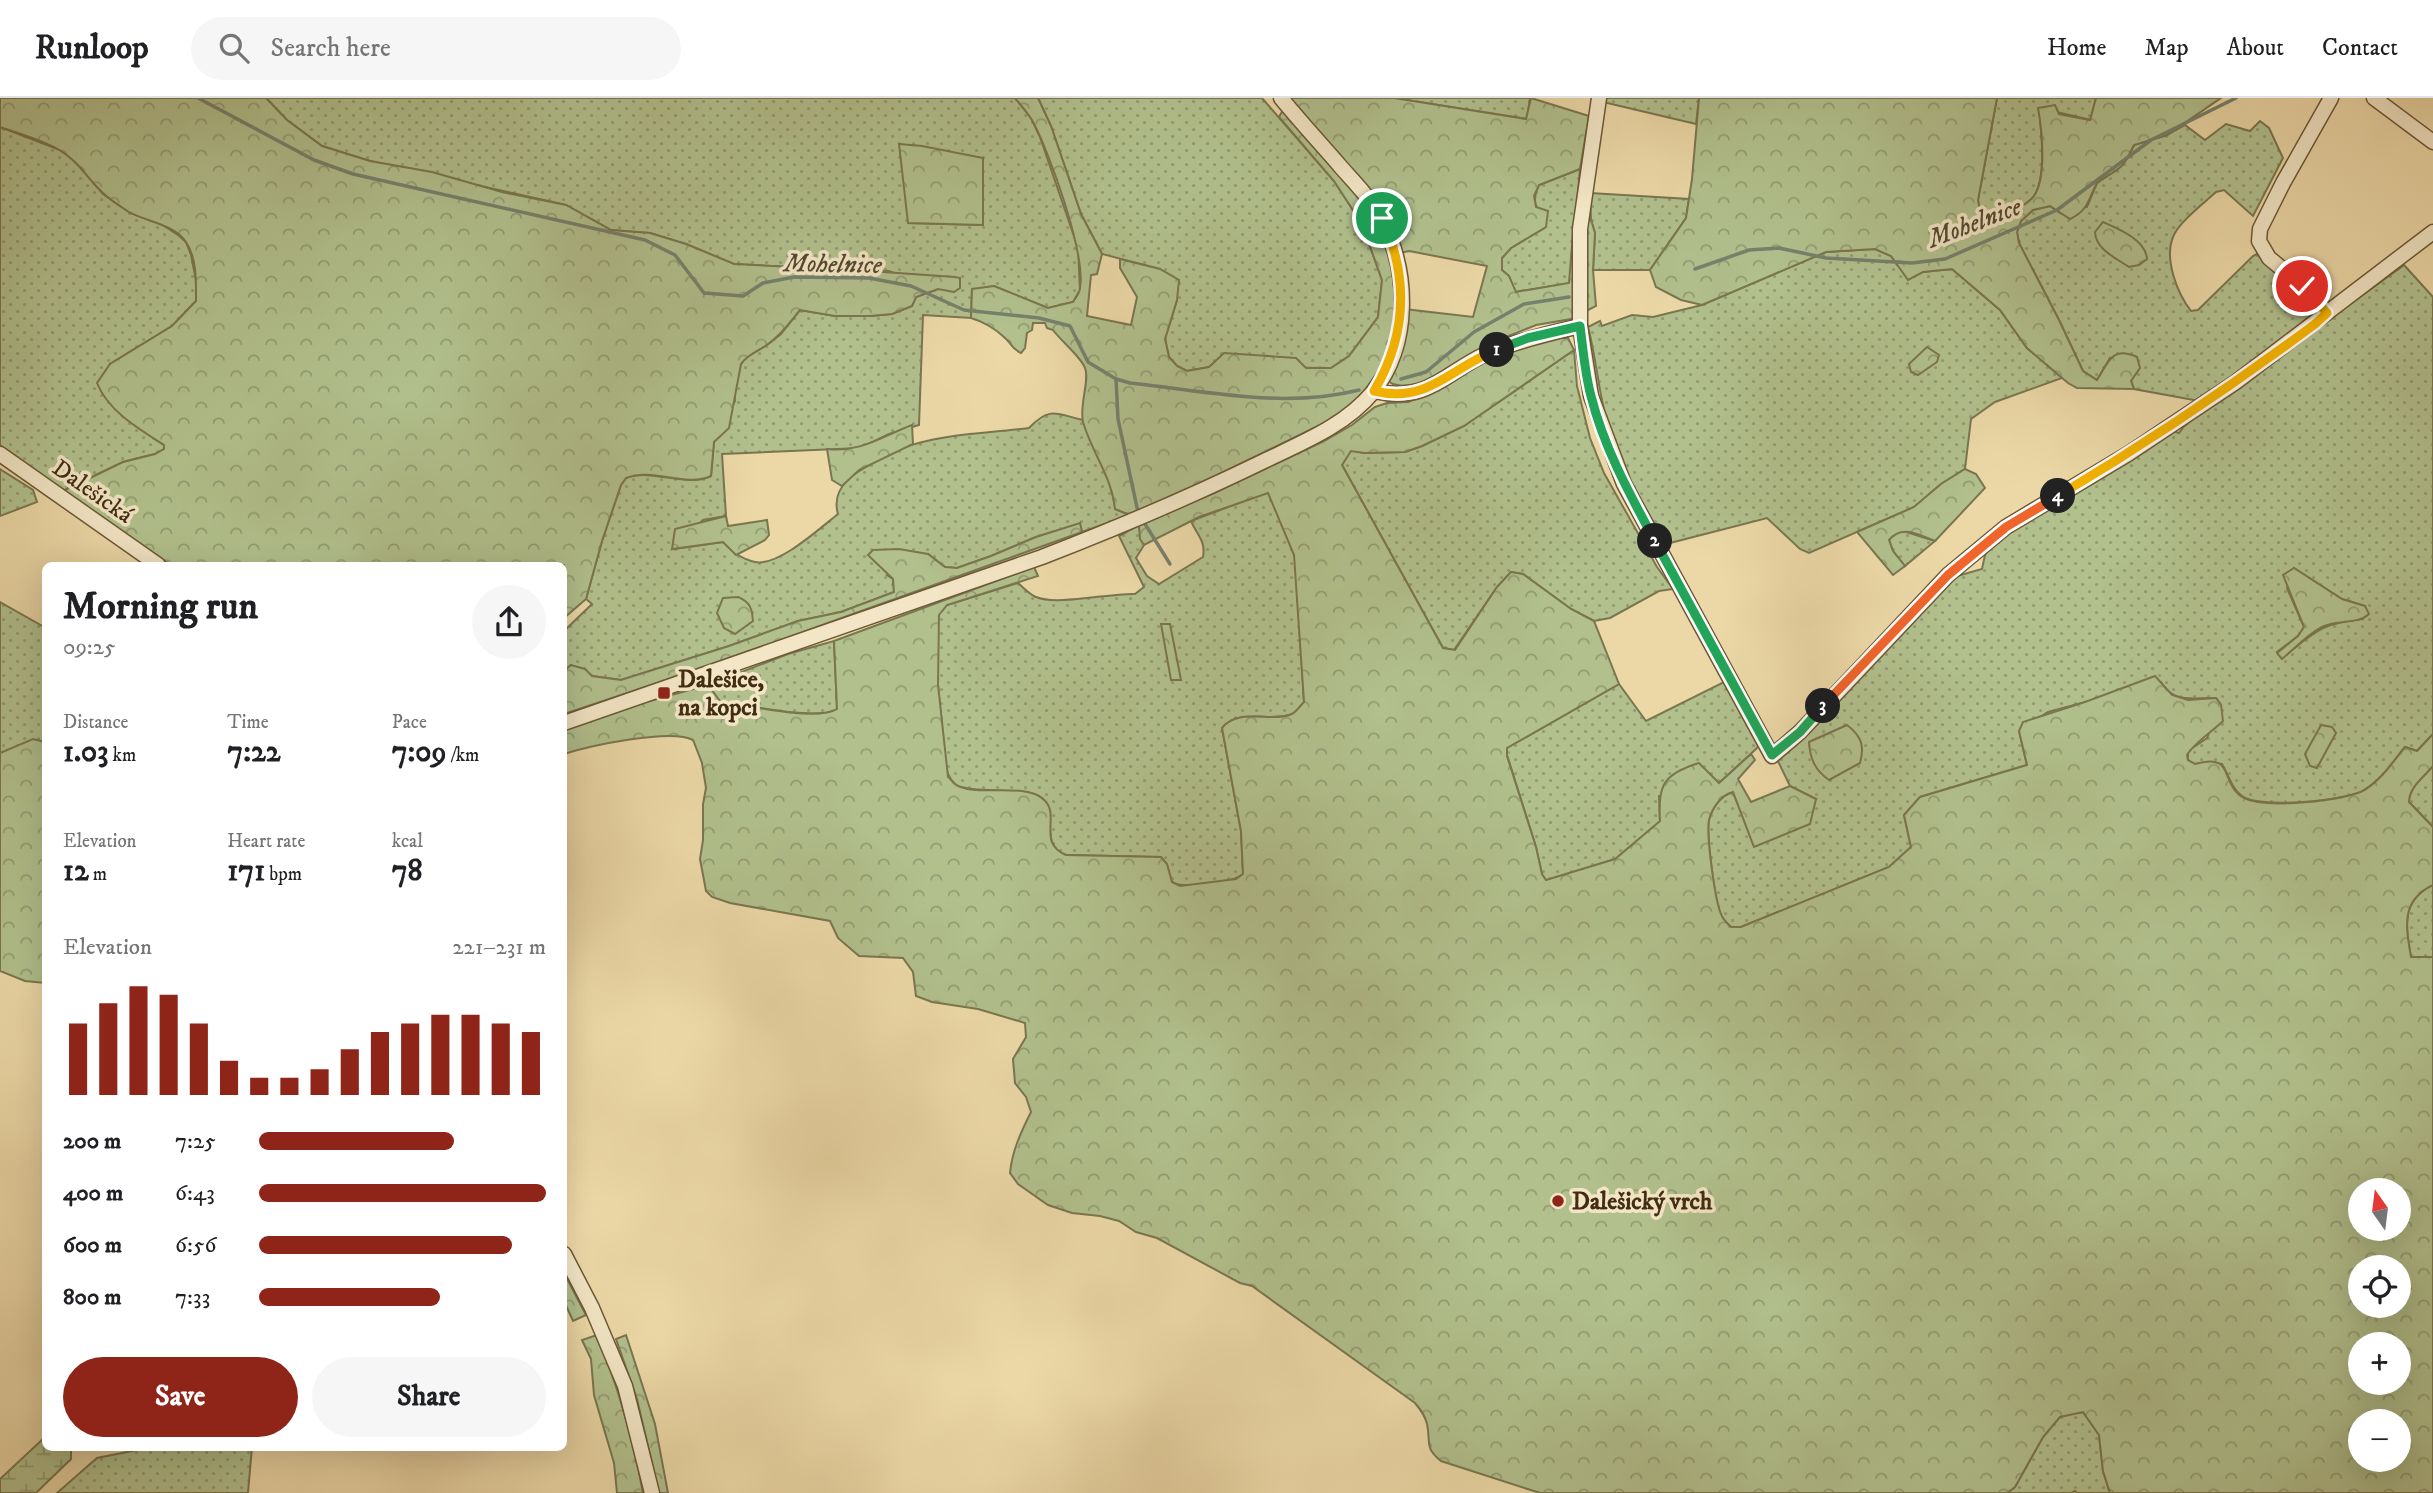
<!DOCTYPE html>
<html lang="en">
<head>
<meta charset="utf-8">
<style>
	body { margin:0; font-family:"IM FELL DW Pica",serif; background:#f6f6f6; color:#202124; height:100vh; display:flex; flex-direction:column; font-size:26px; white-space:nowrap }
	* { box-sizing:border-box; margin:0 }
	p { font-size:23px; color:#757577 }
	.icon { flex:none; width:38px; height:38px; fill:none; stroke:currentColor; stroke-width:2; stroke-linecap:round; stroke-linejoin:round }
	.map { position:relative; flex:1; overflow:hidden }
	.details { position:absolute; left:42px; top:464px; width:525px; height:889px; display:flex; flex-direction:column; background:#fff; border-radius:10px; box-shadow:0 7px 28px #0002 }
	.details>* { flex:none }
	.needle { width:46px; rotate:346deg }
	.fabs { position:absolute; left:2348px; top:1080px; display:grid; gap:14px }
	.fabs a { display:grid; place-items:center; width:63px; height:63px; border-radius:50%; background:#fff; box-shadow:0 7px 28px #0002; font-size:35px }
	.pin { position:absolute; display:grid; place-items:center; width:60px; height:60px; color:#fff; margin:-30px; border:4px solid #fff; border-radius:50%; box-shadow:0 2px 7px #0007 }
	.km { position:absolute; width:35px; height:35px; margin:-18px; border-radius:50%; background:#222; color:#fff; font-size:19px; line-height:35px; text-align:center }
	.round { display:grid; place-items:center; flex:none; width:74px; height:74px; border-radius:37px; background:#f6f6f6 }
	.head { display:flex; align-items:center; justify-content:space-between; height:119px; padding:0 21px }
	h1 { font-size:38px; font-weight:700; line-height:52px }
	.figures { display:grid; grid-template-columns:repeat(3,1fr); gap:10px; height:119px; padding:7px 21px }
	.figures div { display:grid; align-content:center }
	.figures b { font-size:30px; font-weight:700 }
	.figures small { font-size:19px; font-weight:400 }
	.figures p { font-size:19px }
	.chart { height:196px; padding:14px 21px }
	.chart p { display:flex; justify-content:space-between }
	.chart svg { width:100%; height:126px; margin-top:7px; stroke:#8f2418; stroke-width:6 }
	.primary-button { display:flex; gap:14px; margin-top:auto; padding:14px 21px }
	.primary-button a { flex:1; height:80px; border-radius:42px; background:#8f2418; color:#fff; font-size:28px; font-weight:700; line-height:80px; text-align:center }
	.primary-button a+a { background:#f6f6f6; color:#202124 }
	ul { padding:0 21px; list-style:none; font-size:23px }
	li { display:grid; grid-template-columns:112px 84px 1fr; align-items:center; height:52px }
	li i { height:18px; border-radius:9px; background:#8f2418 }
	header { display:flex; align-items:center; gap:42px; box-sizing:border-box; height:98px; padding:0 35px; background:#fff; border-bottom:2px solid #e0e0e0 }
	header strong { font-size:33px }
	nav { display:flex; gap:38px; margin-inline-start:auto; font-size:24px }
	.search { width:490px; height:63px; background:#f6f6f6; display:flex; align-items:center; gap:18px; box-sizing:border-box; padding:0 24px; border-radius:38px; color:#757577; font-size:26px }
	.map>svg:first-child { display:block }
	.grass { fill:url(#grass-dots); stroke:#7a764f; stroke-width:2; fill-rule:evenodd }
	.forest { fill:url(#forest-crowns); stroke:#7a764f; stroke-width:2; fill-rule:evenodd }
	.wetland { fill:url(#wetland-marsh); stroke:#7a764f; stroke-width:2 }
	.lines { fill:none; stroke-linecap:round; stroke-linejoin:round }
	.stream { stroke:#76816d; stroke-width:3.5 }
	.minor-casing { stroke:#6c5836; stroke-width:17 }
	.minor { stroke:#f3e6c6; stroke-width:14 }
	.split-1-casing { stroke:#fff; stroke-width:14 }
	.split-2-casing { stroke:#fff; stroke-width:14 }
	.split-3-casing { stroke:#fff; stroke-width:14 }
	.split-4-casing { stroke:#fff; stroke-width:14 }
	.split-5-casing { stroke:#fff; stroke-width:14 }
	.split-1 { stroke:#f5b400; stroke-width:9 }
	.split-2 { stroke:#22a559; stroke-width:9 }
	.split-3 { stroke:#22a559; stroke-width:9 }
	.split-4 { stroke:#f0652b; stroke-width:9 }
	.split-5 { stroke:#f5b400; stroke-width:9 }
	.poi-dot { fill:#8f2418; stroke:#f3e6c6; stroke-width:2.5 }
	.labels { text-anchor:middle; stroke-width:7; stroke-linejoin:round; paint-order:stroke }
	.street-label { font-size:24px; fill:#422d11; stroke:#f3e6c6 }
	.poi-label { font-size:24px; font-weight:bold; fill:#422d11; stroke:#f3e6c6; text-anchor:start }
	.water-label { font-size:26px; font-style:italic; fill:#534930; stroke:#f3e6c6 }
</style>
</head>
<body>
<header>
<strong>Runloop</strong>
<div class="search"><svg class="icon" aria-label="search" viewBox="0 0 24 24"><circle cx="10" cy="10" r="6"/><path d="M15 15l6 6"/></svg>Search here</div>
<nav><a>Home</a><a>Map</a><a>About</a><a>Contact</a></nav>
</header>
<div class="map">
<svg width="2433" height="1395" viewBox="0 0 2433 1395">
	<defs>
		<pattern id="grass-dots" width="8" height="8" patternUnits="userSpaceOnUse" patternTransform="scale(1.75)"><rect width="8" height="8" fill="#b1c08d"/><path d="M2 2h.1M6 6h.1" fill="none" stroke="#929c72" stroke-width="1.8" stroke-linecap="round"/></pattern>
		<pattern id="forest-crowns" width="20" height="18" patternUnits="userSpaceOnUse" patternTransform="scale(1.75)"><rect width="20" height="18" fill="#b1c08d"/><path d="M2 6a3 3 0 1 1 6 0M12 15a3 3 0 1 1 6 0" fill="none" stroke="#929c72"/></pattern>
		<pattern id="wetland-marsh" width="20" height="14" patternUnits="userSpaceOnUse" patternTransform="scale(1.75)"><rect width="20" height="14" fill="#b1c08d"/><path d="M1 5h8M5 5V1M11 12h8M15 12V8" fill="none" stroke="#929c72"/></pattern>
	</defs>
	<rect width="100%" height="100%" fill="#ecd8a7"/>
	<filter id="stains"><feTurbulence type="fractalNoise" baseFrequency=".00286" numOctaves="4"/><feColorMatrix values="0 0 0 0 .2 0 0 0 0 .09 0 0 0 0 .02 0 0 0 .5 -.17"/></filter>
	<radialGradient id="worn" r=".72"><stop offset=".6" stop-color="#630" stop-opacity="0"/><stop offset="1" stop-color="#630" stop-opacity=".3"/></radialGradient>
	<g class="grass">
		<path d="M266 0H1015L1031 20 1040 39 1078 150 1080 192 1073 204 1048 210 994 188 972 192 971 220 923 217 919 327 889 336 860 350 722 356 726 418 703 422 673 451 723 444C732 453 741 461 755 464 778 469 820 430 838 416 829 385 863 370 885 359 895 355 905 348 915 346 952 335 991 335 1029 330 1050 308 1056 316 1083 322 1093 352 1112 379 1115 411L1130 417 1082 434 1080 426 1036 439 991 458 957 470 945 469 928 456 887 477 893 481 894 494 841 514 798 523 729 548 621 582 592 578 571 567 564 573V533L592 506 586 501 602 443 621 387 626 380C653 370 685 390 711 378L714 344 735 303V289L741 266 745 260 767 247 781 236 800 212 835 218H870L892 216 912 208 916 199 938 191 889 173H869L828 162 792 169 734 166 686 146 650 135 611 132 566 107 370 63 322 48 287 22ZM954 55 982 60 983 127 909 125Z"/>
		<polygon points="1038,0 1262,0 1334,83 1362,126 1382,182 1378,219 1349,258 1331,270 1209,269 1187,273 1177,268 1169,259 1165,241 1177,202 1160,171 1102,156 1081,116 1051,28"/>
		<polygon points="1394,0 1530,0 1527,21"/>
		<polygon points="1604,0 1699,0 1696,26 1603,4"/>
		<path d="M1997 0H2096L2091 22 2039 10C2041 32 2047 79 2034 98 2029 105 2020 109 2012 114 2001 120 1993 123 1981 118L1978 102Z"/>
		<path d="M2260 23 2269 30 2283 60 2253 118 2224 92 2216 94C2204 105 2178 125 2173 139 2164 161 2177 195 2191 213L2198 212 2253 158 2257 156 2294 185 2318 214 2199 303 2134 291 2131 283 2110 260 2097 282 2083 273 2059 222 2019 145 2017 134 2021 123 2033 112 2050 108 2060 115 2087 109 2097 85C2119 69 2121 74 2134 47L2167 37 2185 27 2205 42 2226 26 2250 33Z"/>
		<polygon points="0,29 60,52 75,63 103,96 131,115 161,126 178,137 186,144 191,157 196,182 196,203 172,228 110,266 153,340 164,347 164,351 155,356 123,364 63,393 0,347"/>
		<path d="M1580 71 1570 185 1515 194 1509 178 1502 172V160L1511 150 1546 129C1538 113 1530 105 1539 87Z"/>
		<polygon points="1590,95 1689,101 1686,120 1650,172 1593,172 1595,135 1591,122"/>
		<path d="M1875 151 1891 158 1897 167 1923 174 1952 171 2000 212 2027 250 2062 280 1995 304 1971 321 1965 371 1941 386 1914 409 1809 455 1800 451 1767 420 1666 446C1643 406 1618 365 1606 320 1598 290 1596 259 1588 229L1600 223 1602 228 1632 217 1653 219 1702 207 1826 154Z"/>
		<path d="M2404 167 2433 199V636L2417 653 2405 649C2392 665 2381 682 2364 692 2346 703 2259 711 2242 698 2231 690 2229 677 2222 666L2201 665 2195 666 2188 662V653L2207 640 2221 607 2216 600C2193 599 2175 607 2161 584L2048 614 2019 633 2027 667 1920 699 1904 717 1911 749 1889 769 1741 829H1731C1727 825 1723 822 1720 816 1715 802 1706 736 1709 722 1712 710 1721 697 1733 694L1754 748 1816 701 1790 688 1776 659 1954 479 1982 471 1985 457 1993 446 2023 423 2172 333 2179 335C2187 321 2206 314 2217 303ZM2294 470 2342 501 2365 508 2363 521C2320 525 2314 535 2282 560L2277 554 2298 538 2304 529 2287 490Z"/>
		<polygon points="1574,252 1577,288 1590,340 1604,375 1657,469 1673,491 1659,493 1610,520 1594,523 1571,511 1523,476 1511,474 1497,489 1454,552 1443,550 1342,367 1351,352 1364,355 1405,354 1422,348 1464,328"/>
		<polygon points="0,371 33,392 37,404 0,418"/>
		<path d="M1268 394 1295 457 1304 604C1301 607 1296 614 1292 616 1272 625 1239 609 1222 630L1241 733 1243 776C1233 785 1182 791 1172 784L1167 767 1161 759 1066 757C1034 745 1066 706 1034 696 1013 690 974 695 958 688 951 684 948 677 946 670L938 587V517L947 507 1018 485C1024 490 1029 496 1036 499 1057 508 1109 495 1135 496L1144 489 1119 438 1139 427 1141 441 1144 447 1136 460 1147 478 1159 486 1203 459C1206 443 1197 437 1191 423Z"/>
		<polygon points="1903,433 1935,443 1905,468 1893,453 1889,442 1894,435"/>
		<polygon points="0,504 46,530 45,644 33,642 0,655"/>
		<path d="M834 543 837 611C817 623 744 607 719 603L708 587 788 556Z"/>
		<polygon points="1724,584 1759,647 1756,651 1719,685 1659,698 1660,724 1616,761 1546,783 1542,777 1536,749 1507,657 1507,650 1619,586 1646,623"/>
		<path d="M2433 668V729L2409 704C2409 688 2424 679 2433 668Z"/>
		<path d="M2433 787V859L2411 860C2406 829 2400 803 2433 787Z"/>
		<polygon points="2083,1314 2099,1337 2103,1373 2110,1395 2077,1395 2075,1393 2071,1395 2007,1395 2015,1389 2043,1339 2060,1318"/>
		<polygon points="152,1349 252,1349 248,1395 57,1395 97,1360"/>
	</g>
	<g class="forest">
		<path d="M0 0H266L287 22 322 48 370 63 432 74 502 94 566 107 611 132 650 135 686 146 734 166 792 169 828 162 869 173 955 179 960 180V190L954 194 938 191 916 199 912 208 892 216 870 218H835L800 212C790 224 781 237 768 246 759 253 748 256 741 266L729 330 714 344 711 378C685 390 653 369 626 380L621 387 602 443 586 501 564 520V467H171L63 393 123 364 155 356 164 351V347C139 331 108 313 97 285L110 266 172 228 196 203C196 185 197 160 186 144 174 126 147 124 129 114 120 108 110 102 103 95 88 81 78 63 61 53 43 42 20 36 0 29Z"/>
		<path d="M1015 0H1038L1051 28 1081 116 1102 156 1097 176 1091 177 1087 218 1131 227 1137 199 1120 170V161L1160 171 1179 182 1177 202 1165 241 1169 259 1177 268 1187 273 1209 269 1224 255 1296 260 1306 270H1331L1349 258 1378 219 1382 182 1362 126 1334 83 1279 19 1290 0H1394L1526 21 1531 0 1589 18 1580 71 1539 87 1534 98 1536 109 1548 113 1546 129 1511 150 1502 160V172L1509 178 1516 194 1569 185 1574 123 1591 122 1595 135 1593 172 1596 208 1571 221 1536 227 1486 247 1436 281 1407 289 1393 286 1376 276 1357 304 1326 324 1160 405 1130 417 1115 411C1112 379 1092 355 1083 324 1079 307 1090 282 1085 270 1081 259 1061 243 1053 232L1047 230 1045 225H1033L1032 232 1027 235 1025 250 1021 255C1012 251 1012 246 1005 240 996 231 982 223 971 220L972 191 994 188 1048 210 1073 204C1076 199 1080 195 1080 190 1086 156 1049 53 1032 22 1027 14 1021 7 1015 0ZM1409 153 1487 168 1473 219 1396 210 1391 157Z"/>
		<path d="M1699 0H1997L1978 102 1981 118C1993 123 2001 120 2012 114 2020 109 2029 105 2034 98 2047 79 2042 32 2038 10L2055 7 2059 16 2090 22 2096 0H2221L2167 37 2134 47C2120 76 2120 68 2097 85 2088 101 2089 112 2070 121L2050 108 2033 112 2021 123 2017 134 2019 145 2059 222 2083 273 2097 282C2109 263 2112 248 2137 259L2140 270 2131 283 2134 291 2077 290 2068 285 2027 250 2000 212 1952 171 1923 174 1908 182 1891 158 1875 151 1826 154 1702 207 1681 202 1656 189 1650 172 1686 120 1692 81Z"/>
		<polygon points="899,46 922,48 983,60 983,127 908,125"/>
		<path d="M2103 124C2119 131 2146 142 2147 161L2139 167 2129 169C2116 160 2096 152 2095 134Z"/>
		<path d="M1540 240H1568L1574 252 1464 328 1422 348 1405 354 1364 355 1351 353 1342 367 1443 550 1455 552 1497 489 1511 474 1523 476 1571 511 1594 523 1619 586 1507 650V658L1536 749 1542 776 1546 782 1615 761 1660 723C1658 687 1663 676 1699 665L1719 685 1751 656 1755 662 1738 681 1751 704 1790 688 1816 701 1810 726 1754 749 1733 694C1721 697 1712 710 1709 722 1706 737 1715 802 1721 816 1723 822 1727 825 1731 829H1741L1889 769 1911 749 1904 717 1920 699 2027 667 2019 633 2023 624 2085 604 2155 578 2172 597 2188 602 2216 600 2221 607 2223 623C2213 633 2193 646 2187 657L2188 662 2195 666C2236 654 2219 686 2244 700 2264 711 2346 703 2365 692 2382 681 2392 665 2405 649L2417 653 2433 636V668C2424 679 2409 689 2409 704L2433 729V787C2400 803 2406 829 2411 859H2433V1395H2110L2103 1373 2099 1337 2083 1314 2060 1319 2043 1339 2015 1389 2007 1395H1540L1441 1363C1424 1350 1431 1344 1427 1326 1425 1317 1420 1311 1415 1305L1252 1188 1240 1185 1157 1140 1136 1134 1119 1123 1100 1118 1072 1115 1048 1107 1018 1086 1010 1075C1012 1053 1021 1034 1031 1014L1026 999 1015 985 1013 961 1026 939 1025 925 978 911 932 904 916 898 913 874 903 860 859 858 838 840 830 823 730 805 712 799 706 793 700 761 703 742V706L706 690 702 665 693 642C671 630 589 648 564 656V630L598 617 708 587 720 603C745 607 817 624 837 611L834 543 1034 469 1038 478 947 507 939 517 938 587 948 679C951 681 953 685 956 687 975 699 1024 684 1043 701 1062 716 1036 745 1066 757L1161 759 1167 766 1172 784 1180 788 1236 781 1243 776 1241 733 1222 630C1238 609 1272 625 1292 616 1296 614 1301 607 1304 604L1294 457 1268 395 1199 419 1144 447 1140 441 1139 427 1214 395 1324 343 1352 327 1375 309 1387 305 1408 304 1431 295 1483 264ZM2361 1092H2399V1130H2361ZM2361 1169H2399V1208H2361ZM2361 1246H2399V1284H2361ZM2361 1323H2399V1362H2361Z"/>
		<polygon points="1927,249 1939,257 1937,264 1918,277 1911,274 1909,266"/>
		<path d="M912 327 913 346 859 372 842 388 832 382 827 351C860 355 883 338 912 327Z"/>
		<path d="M1965 371 1976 376 1985 390 1935 443C1919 437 1902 426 1889 442L1893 453 1905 468 1893 477 1857 434 1914 409 1941 386Z"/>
		<polygon points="726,418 728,428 767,422 769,437 765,442 736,457 723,444 672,451 675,431"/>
		<polygon points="1080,425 1082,434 694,573 564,616 564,573 571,567 585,571 592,578 621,582 729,548 798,523 841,514 894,494 893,481 868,457 873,452 899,451 928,456 945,469 957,470 991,458 1036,439"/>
		<path d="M2294 470 2342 501 2365 508 2369 516C2357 527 2337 521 2322 529 2307 537 2294 551 2282 561L2277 555 2298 538 2304 529 2283 477Z"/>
		<path d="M738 499C750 504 752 510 753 523L735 536 724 530 717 515 723 500Z"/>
		<polygon points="1161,526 1170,526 1181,582 1171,582"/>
		<path d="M1847 627C1861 638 1865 647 1860 665L1829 682C1815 672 1810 661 1809 644Z"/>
		<polygon points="2321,627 2332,629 2336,635 2317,670 2310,668 2305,656"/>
		<polygon points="33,641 45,644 45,885 25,883 0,873 0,655"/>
		<polygon points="564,1175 586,1217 573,1223 564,1203"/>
		<path d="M597 1237C618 1288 633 1340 643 1395H617L614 1365 594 1297 591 1261 582 1242Z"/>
		<polygon points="626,1237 655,1326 668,1395 659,1395 637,1301 616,1241"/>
	</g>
	<polygon class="wetland" points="45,1339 46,1349 71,1349 71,1361 36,1395 0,1395 0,1381"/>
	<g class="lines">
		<g class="stream">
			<path d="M198 0 314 62 353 76 645 142 675 157 704 195 743 198 763 185 794 179 869 180 911 188 964 212 1039 220 1070 228 1088 264 1116 281 1130 285C1205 293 1285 311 1359 292"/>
			<polyline points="1695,171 1749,152 1779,150 1826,160 1912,165 1945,161 2057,112 2151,42 2236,0"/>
			<polyline points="1116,281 1118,321 1138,414"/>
			<polyline points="1401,281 1426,274 1474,234 1524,206 1569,199"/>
			<polyline points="1145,426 1170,466"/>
		</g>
		<g class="minor-casing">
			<g id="minor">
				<polyline points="1599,0 1580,131 1580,228 1591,298 1624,386 1772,658 1800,634 1948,477 2006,429 2128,356 2236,284 2433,134"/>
				<polyline points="2374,0 2433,44"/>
				<polyline points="2327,215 2303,188 2269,160 2259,143 2260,131 2283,85 2331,0"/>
				<path d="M1374 293C1431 306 1446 272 1492 253 1521 242 1550 235 1580 228"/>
				<polyline points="0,356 158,467"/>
				<path d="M564 625 1042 459C1117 430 1190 399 1262 364 1301 345 1345 328 1373 294 1411 246 1409 174 1382 122 1372 102 1355 85 1340 68 1320 45 1300 23 1281 0"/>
				<polyline points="564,1156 592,1210 625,1288 652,1395"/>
			</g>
		</g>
		<use href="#minor" class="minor"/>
	</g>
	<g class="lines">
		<g class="split-1-casing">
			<path id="split-1" d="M1382 120C1409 179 1407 237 1374 293 1430 306 1450 269 1497 252"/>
		</g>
		<g class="split-2-casing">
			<path id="split-2" d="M1497 252 1528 240 1580 228C1583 251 1585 276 1591 298 1604 350 1630 397 1655 443"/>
		</g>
		<g class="split-3-casing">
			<polyline id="split-3" points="1655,443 1772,657 1800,634 1823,608"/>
		</g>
		<g class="split-4-casing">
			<polyline id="split-4" points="1823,608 1948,477 2006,429 2058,398"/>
		</g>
		<g class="split-5-casing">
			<path id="split-5" d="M2058 398C2147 345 2232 288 2315 226L2327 215 2302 188"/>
		</g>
		<use href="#split-1" class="split-1"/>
		<use href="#split-2" class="split-2"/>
		<use href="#split-3" class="split-3"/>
		<use href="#split-4" class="split-4"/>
		<use href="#split-5" class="split-5"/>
	</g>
	<g class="poi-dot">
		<rect x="657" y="588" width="14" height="14" rx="3.5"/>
		<circle cx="1558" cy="1103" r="7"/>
	</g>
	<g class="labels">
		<g class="street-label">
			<text transform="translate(93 393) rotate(35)" y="8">Dalešická</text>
		</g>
		<g class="poi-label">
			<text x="678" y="589">Dalešice,<tspan x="678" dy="28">na kopci</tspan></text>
			<text x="1572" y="1111">Dalešický vrch</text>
		</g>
		<g class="water-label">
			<text transform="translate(1974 124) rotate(-21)" y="9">Mohelnice</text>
			<text transform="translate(833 165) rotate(1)" y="9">Mohelnice</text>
		</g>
	</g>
	<rect width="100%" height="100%" filter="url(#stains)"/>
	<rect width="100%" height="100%" fill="url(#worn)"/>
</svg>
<div class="fabs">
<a><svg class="needle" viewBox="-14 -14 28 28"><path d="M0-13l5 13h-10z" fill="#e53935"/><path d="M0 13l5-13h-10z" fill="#757577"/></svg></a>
<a><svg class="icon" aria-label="locate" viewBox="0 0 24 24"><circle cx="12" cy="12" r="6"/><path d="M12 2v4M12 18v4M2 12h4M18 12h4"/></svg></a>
<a>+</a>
<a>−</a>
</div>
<div class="pin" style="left:1382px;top:120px;background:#1e9e55"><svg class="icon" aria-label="arrive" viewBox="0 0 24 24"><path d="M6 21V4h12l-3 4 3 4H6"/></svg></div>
<div class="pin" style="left:2302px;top:188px;background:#d93025"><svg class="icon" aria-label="check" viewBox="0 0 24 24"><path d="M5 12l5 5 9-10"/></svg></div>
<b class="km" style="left:1497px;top:252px">1</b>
<b class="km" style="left:1655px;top:443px">2</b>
<b class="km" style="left:1823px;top:608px">3</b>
<b class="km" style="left:2058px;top:398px">4</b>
<section class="details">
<div class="head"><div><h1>Morning run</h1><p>09:25</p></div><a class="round"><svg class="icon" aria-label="share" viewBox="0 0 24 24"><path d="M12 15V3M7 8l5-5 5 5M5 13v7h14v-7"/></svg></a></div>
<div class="figures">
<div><p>Distance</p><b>1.03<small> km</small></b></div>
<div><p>Time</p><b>7:22</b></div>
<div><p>Pace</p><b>7:09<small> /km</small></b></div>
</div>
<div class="figures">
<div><p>Elevation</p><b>12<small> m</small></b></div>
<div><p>Heart rate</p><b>171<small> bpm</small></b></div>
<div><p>kcal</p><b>78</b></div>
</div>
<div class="chart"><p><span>Elevation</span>221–231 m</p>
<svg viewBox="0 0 160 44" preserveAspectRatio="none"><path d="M5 44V19M15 44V12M25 44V6M35 44V9M45 44V19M55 44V32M65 44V38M75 44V38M85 44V35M95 44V28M105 44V22M115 44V19M125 44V16M135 44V16M145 44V19M155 44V22"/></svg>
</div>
<ul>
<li><b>200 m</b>7:25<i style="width:68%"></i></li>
<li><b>400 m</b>6:43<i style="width:100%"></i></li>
<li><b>600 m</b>6:56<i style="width:88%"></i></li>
<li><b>800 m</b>7:33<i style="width:63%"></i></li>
</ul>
<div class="primary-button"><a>Save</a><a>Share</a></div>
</section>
</div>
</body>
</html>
